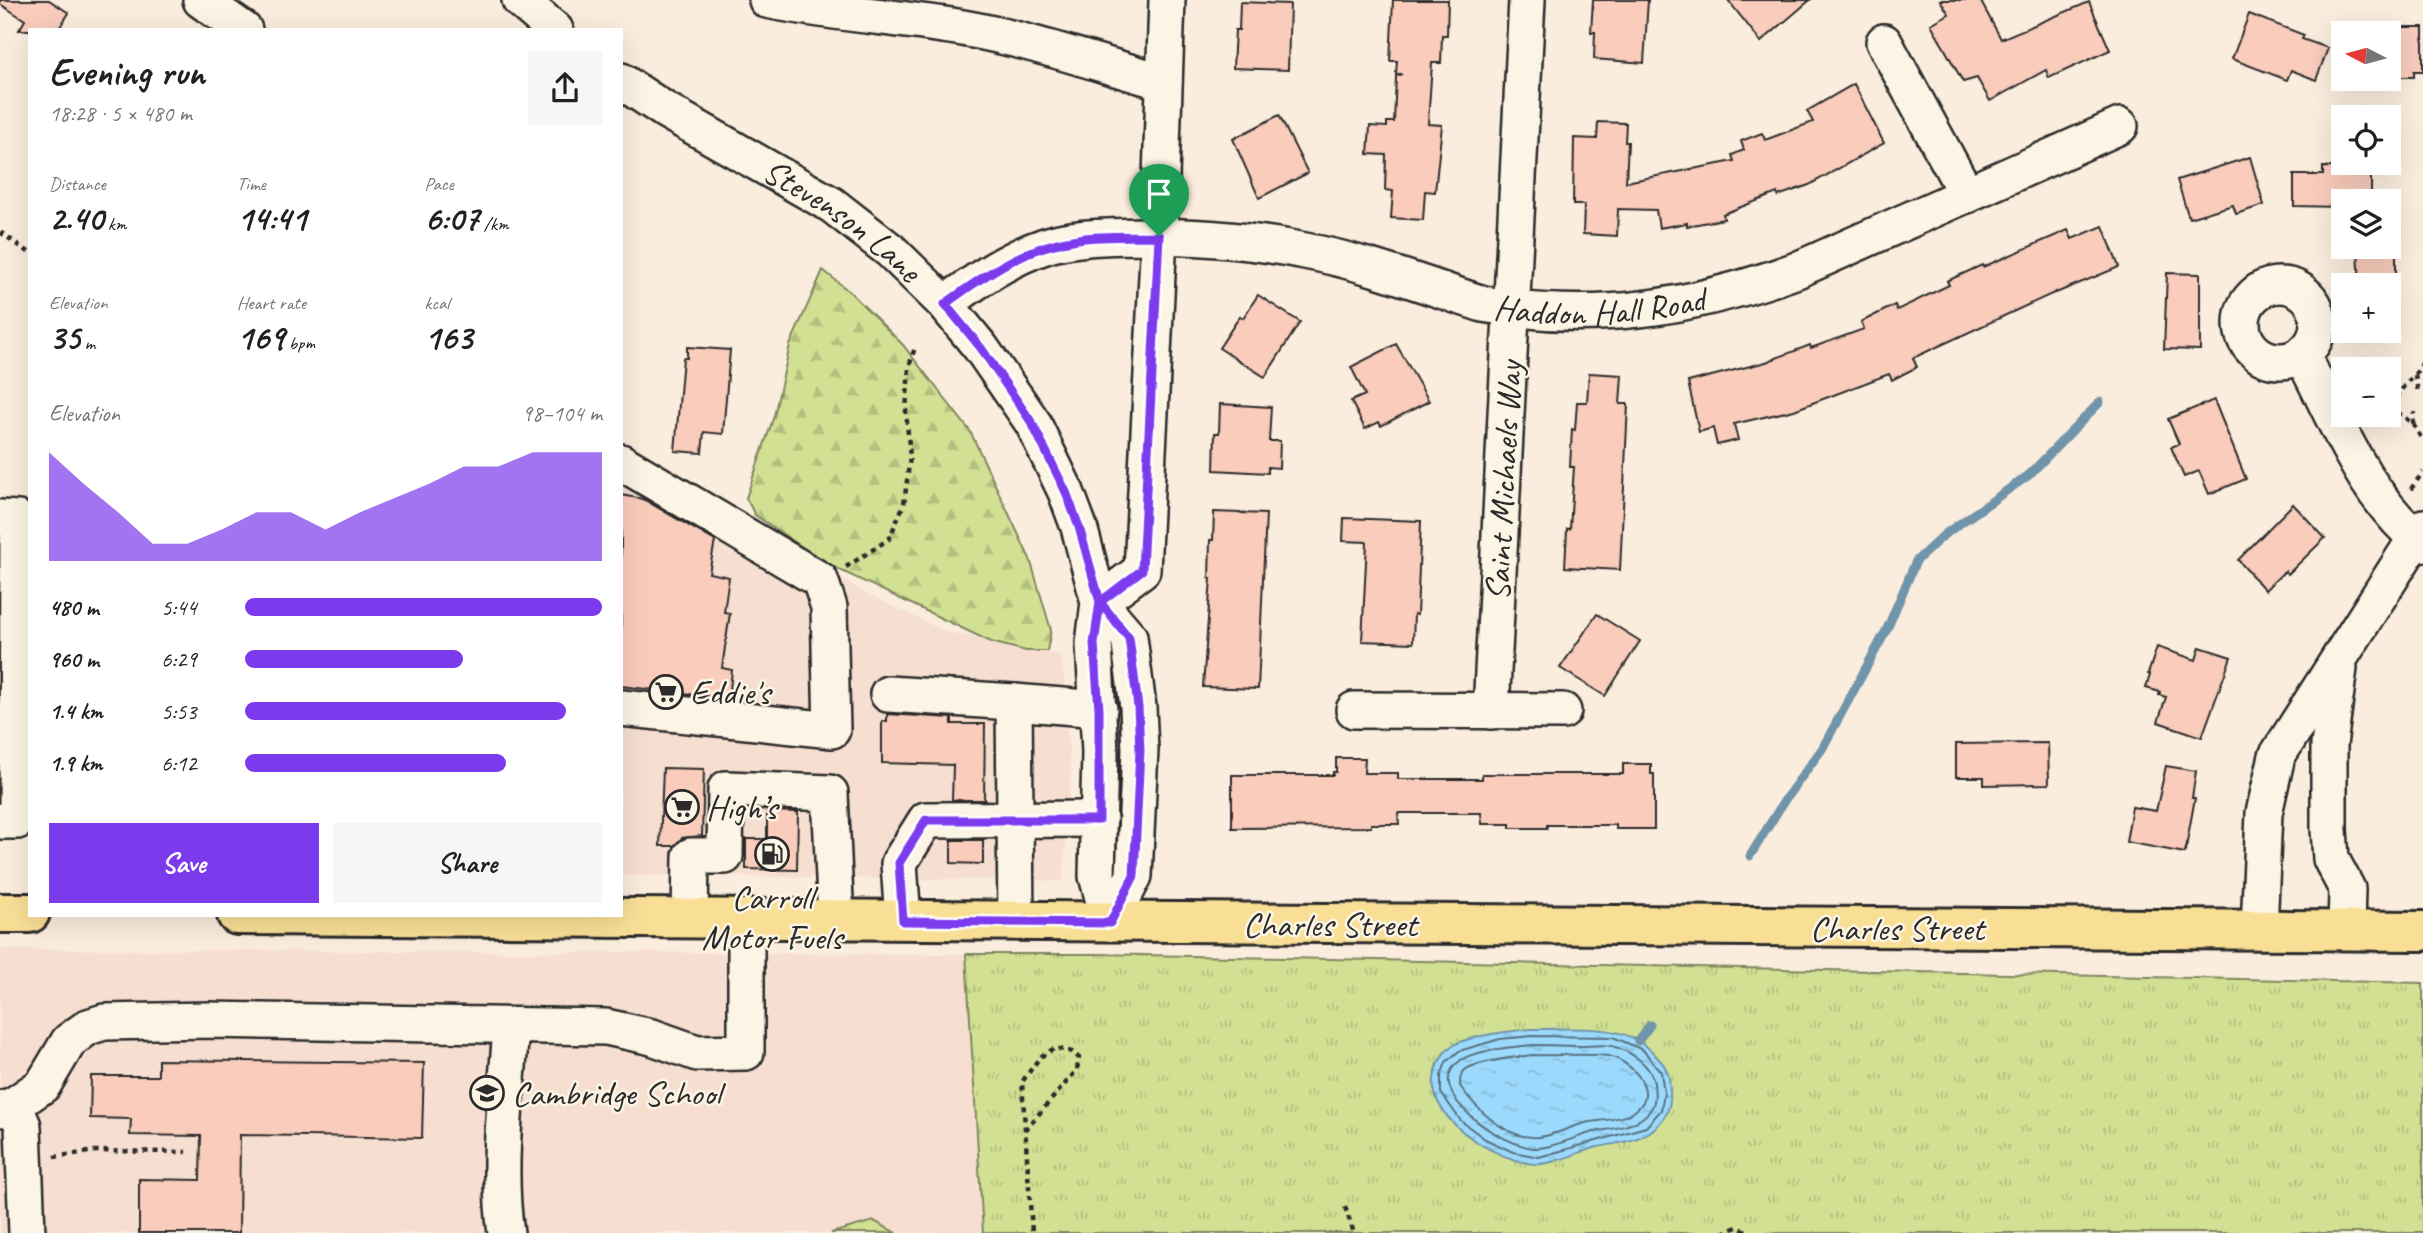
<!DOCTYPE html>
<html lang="en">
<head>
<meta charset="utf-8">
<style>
	body { margin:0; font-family:Caveat,sans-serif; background:#f6f6f6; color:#202124; height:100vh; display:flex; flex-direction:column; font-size:26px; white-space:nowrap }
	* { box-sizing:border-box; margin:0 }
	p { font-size:23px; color:#757577 }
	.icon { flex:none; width:38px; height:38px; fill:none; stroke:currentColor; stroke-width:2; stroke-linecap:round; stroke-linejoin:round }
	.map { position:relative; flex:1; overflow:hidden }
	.drawer { position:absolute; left:28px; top:28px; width:595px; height:889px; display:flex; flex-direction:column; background:#fff; border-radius:0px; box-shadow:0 7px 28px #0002 }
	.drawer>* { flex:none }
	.needle { width:46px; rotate:276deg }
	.tools { position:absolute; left:2331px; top:21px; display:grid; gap:14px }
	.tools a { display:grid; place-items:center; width:70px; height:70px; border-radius:0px; background:#fff; box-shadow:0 7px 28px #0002; font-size:35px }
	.pin { position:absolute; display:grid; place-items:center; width:60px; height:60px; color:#fff; margin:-72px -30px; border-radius:50% 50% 50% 0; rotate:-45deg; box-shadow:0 0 7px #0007 }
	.pin .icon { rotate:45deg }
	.round { display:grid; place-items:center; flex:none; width:74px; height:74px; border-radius:0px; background:#f6f6f6 }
	.headline { display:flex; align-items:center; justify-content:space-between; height:119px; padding:0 21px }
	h1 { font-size:38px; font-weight:600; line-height:52px }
	.figures { display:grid; grid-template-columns:repeat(3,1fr); gap:10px; height:119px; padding:7px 21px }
	.figures div { display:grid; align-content:center }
	.figures b { font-size:35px; font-weight:600 }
	.figures small { font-size:19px; font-weight:400 }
	.figures p { font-size:19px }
	.chart { height:196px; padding:14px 21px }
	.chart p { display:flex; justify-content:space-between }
	.chart svg { width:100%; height:126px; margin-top:7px; fill:#7c3aed; opacity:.7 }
	.button { display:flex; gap:14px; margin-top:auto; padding:14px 21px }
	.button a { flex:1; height:80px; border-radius:0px; background:#7c3aed; color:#fff; font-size:28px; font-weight:600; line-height:80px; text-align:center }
	.button a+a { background:#f6f6f6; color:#202124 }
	ul { padding:0 21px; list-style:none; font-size:23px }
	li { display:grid; grid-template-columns:112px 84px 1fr; align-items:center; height:52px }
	li i { height:18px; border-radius:9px; background:#7c3aed }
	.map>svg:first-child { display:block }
	.built { fill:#f6dfd0 }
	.grass { fill:url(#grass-tufts); stroke:#7e865f; stroke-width:2 }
	.forest { fill:url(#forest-firs); stroke:#7e865f; stroke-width:2 }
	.water { fill:url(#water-ripples); stroke:#6f94a9; stroke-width:2 }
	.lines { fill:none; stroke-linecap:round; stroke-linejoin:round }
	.shore { stroke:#58717f; stroke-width:2 }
	.stream { stroke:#6f94a9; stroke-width:9 }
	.building { fill:#f9ccbc; stroke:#2b2b2b; stroke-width:2 }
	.minor-casing { stroke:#2b2b2b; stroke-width:40 }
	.major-casing { stroke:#2b2b2b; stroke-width:44 }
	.path { stroke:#2b2b2b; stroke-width:4.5; stroke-dasharray:5 5; stroke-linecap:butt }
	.minor { stroke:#fcf5e5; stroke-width:35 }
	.major { stroke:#f9df96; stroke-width:38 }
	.route-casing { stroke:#fff; stroke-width:14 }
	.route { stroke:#7c3aed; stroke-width:9 }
	.labels { text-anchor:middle; stroke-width:5; stroke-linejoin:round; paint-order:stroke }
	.street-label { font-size:35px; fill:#2b2b2b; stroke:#fcf5e5 }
	.poi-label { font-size:35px; fill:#2b2b2b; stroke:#fcf5e5; text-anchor:start }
</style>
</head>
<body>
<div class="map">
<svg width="2423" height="1233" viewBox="0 0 2423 1233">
	<defs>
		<pattern id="grass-tufts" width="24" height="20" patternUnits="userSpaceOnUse" patternTransform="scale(1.75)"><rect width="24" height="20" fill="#d2e093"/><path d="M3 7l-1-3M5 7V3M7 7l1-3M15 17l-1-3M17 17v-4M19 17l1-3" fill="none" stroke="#b4c07f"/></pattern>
		<pattern id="forest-firs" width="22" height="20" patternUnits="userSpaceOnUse" patternTransform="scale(1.75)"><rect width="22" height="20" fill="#d2e093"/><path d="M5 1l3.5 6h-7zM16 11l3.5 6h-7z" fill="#b4c07f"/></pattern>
		<pattern id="water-ripples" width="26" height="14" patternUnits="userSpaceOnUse" patternTransform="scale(1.75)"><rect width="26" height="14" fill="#9cdafd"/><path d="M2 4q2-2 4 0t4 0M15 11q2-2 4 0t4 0" fill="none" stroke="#87bbd9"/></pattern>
	</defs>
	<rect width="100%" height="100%" fill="#fbeddd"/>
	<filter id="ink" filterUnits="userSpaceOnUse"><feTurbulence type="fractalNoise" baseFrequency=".0143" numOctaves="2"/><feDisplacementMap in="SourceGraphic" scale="14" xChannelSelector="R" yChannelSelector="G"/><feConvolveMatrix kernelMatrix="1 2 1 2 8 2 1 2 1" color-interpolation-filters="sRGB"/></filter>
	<g filter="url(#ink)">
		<g class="built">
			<polygon points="621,443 747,517 863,592 947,632 1062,655 1071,775 1063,881 621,875"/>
			<polygon points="0,949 966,954 983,1233 0,1233"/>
		</g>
		<g class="grass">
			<polygon points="966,954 1098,954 2423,983 2423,1233 983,1233"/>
			<polygon points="874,1221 896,1233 831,1233"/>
		</g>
		<polygon class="forest" points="823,270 851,293 903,345 970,431 1030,559 1051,630 1047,651 1026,651 991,642 827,564 755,515 746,498 774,416 790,345"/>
		<path class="water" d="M1532 1029C1573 1030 1627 1020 1656 1056 1663 1063 1667 1068 1669 1078 1670 1090 1672 1104 1666 1114 1652 1140 1624 1142 1598 1147 1580 1151 1553 1165 1536 1164 1497 1162 1419 1116 1436 1070 1439 1060 1444 1050 1454 1045 1471 1035 1512 1031 1532 1029Z"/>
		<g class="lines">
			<g class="shore">
				<polygon points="1532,1036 1613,1037 1643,1050 1661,1072 1664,1093 1661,1110 1646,1127 1539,1157 1513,1152 1485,1139 1461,1121 1441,1093 1441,1076 1446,1062 1459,1051 1500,1039"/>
				<path d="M1533 1045C1550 1045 1568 1046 1586 1046 1594 1046 1604 1044 1612 1046 1630 1051 1651 1064 1654 1083 1655 1092 1656 1101 1651 1109 1639 1127 1614 1128 1594 1132 1577 1136 1555 1147 1538 1148 1507 1150 1416 1091 1461 1060 1475 1050 1514 1047 1533 1045Z"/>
				<path d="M1533 1055C1554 1056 1589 1053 1608 1056 1629 1060 1661 1090 1636 1110 1624 1120 1600 1120 1585 1123 1569 1127 1554 1136 1538 1137 1507 1140 1476 1109 1460 1086 1460 1080 1460 1075 1465 1070 1475 1061 1518 1057 1533 1055Z"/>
			</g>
			<g class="stream">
				<polyline points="1750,856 1786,798 1822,749 1887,629 1916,561 1945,534 2029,475 2100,402"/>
				<polyline points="1638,1041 1650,1025"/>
			</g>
		</g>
		<g class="building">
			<polygon points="0,0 49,0 69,13 58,30 19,30 25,20 0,4"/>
			<polygon points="1393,0 1448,0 1447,35 1442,35 1441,63 1432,63 1428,124 1442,125 1435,192 1425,191 1423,220 1391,218 1393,191 1385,190 1386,155 1368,154 1370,126 1387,127 1387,122 1394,122 1396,76 1402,74 1396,74 1397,61 1390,61"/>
			<polygon points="1593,0 1648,0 1644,63 1594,59 1595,32 1591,32"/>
			<polygon points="1728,0 1810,0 1761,42"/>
			<polygon points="1940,0 1980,0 2001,39 2089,2 2110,50 2049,78 2046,70 1990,101 1977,78 1963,82 1931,24 1949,14"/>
			<polygon points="1240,2 1290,4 1288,70 1233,68 1235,30 1239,30"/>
			<polygon points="2249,14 2304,35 2302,39 2328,48 2316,80 2291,70 2287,80 2232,59"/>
			<polygon points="2389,27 2423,27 2423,71 2414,71 2414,77 2389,77"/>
			<polygon points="1854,84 1884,143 1809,185 1778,196 1777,193 1723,214 1724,219 1687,226 1687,223 1659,228 1656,210 1618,209 1617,236 1583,234 1584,205 1573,205 1574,138 1597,139 1598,122 1626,123 1625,142 1628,142 1626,182 1734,161 1732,155 1744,150 1741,141 1762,133 1765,140 1813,122 1807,111"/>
			<polygon points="1279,115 1308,173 1259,198 1233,139"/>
			<polygon points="2250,157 2264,205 2236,214 2233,205 2189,218 2177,180"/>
			<polygon points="2323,167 2371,168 2371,201 2343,201 2343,207 2294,206 2294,175 2323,175"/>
			<polygon points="2103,226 2119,267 2056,293 2056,292 1913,358 1917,367 1892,380 1889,374 1794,410 1734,424 1738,440 1717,445 1713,428 1699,432 1688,382 1766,362 1810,345 1811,348 1864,329 1861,322 1895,305 1897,310 1949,285 1947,281 1982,265 1983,267 2068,230 2072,239"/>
			<polygon points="2396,249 2396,285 2360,285 2358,250"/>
			<polygon points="2167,273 2200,274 2200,350 2164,349"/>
			<polygon points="1258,295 1300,322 1265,377 1219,348 1240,316 1243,318"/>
			<polygon points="1396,344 1429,401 1381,426 1379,422 1365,429 1351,401 1365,395 1351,367"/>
			<polygon points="687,347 730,350 723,434 704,432 702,453 675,451 683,358 687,358"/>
			<polygon points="1589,373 1622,375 1620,404 1628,404 1620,570 1565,567 1567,529 1570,529 1574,467 1570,467 1572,429 1575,430 1577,402 1587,402"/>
			<polygon points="2214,400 2246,479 2209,494 2199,471 2184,477 2171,447 2179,444 2168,419"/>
			<polygon points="1220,404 1271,407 1269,441 1280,441 1279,468 1268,467 1268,473 1214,470 1215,433 1219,433"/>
			<polygon points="621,495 643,499 715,541 709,573 729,577 724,612 730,613 722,668 732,670 729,699 621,686"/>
			<polygon points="2293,504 2325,538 2288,574 2285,571 2265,590 2238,560"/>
			<polygon points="1214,512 1266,514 1258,689 1203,687 1211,578 1209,578 1210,540 1213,540"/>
			<polygon points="1344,518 1421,521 1417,615 1414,614 1413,643 1362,641 1367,542 1343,541"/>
			<polygon points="1597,614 1640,641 1605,696 1560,668"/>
			<polygon points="2157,647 2196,660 2200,647 2231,657 2202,737 2158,722 2166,697 2159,695 2160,692 2146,688 2150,675 2148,674"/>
			<polygon points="887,714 952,718 952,724 985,724 984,800 952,800 953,765 882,763 882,721 887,721"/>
			<polygon points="2048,743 2049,784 1984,785 1984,777 1956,777 1956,744"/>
			<polygon points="1336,758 1365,758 1364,773 1398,773 1398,779 1482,779 1482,774 1623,774 1623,764 1651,764 1651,774 1654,774 1654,829 1616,829 1616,825 1547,825 1547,828 1510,828 1510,824 1482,824 1481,813 1398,813 1399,824 1371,824 1371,827 1232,828 1232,775 1333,775 1333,772 1336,772"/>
			<polygon points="2166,766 2196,771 2192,798 2195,798 2185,853 2126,842 2132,807 2156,811"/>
			<polygon points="663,768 704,769 702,836 682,838 674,846 660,846"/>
			<polygon points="767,811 798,812 797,870 746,869 746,839 767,839"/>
			<polygon points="951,840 983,840 983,864 951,863"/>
			<polygon points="158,1060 424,1063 422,1138 240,1135 239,1233 139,1233 139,1179 200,1180 201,1136 130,1135 131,1119 90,1118 91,1076 158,1076"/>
		</g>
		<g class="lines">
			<g class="minor-casing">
				<g id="minor">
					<polyline points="201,0 244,30"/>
					<polyline points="520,0 555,30"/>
					<path d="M767 0C834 14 901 17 968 29 1034 41 1099 64 1164 82"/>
					<polyline points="1884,42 1967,195"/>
					<path id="s1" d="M621 81 665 110 832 205 891 251 945 304 981 348 1033 423 1066 492 1079 527 1099 602 1094 644 1100 752 1097 876 1110 923"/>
					<circle cx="2280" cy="323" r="38"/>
					<path id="s2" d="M945 304C977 280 1007 259 1045 246 1076 236 1109 237 1140 236 1195 236 1251 240 1305 251 1365 262 1424 285 1483 304 1594 324 1692 308 1797 270L2120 126"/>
					<path d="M2302 355C2337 421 2363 495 2423 544"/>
					<polyline points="621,462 820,580 829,607 832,730 621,708"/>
					<polyline points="0,518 18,519 17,821 0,821"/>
					<polyline points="1099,602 1142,570 1159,236 1167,0"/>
					<polyline points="1099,602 1129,637 1138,707 1140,750 1134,876 1110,923"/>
					<polyline points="2339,668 2329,745 2329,829 2331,859 2347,889 2346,931"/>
					<polyline points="888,694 1014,702 1016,922"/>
					<polyline points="1014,702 1099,709"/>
					<polyline points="1354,710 1563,711"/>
					<polyline points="1491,711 1527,0"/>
					<polyline points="690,919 691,856 725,856 726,789 830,793 836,921"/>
					<polyline points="903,921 899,863 926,820 1099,819"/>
					<polyline points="2259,930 2264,813 2277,756 2423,527"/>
					<polyline points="14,1105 23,1126 27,1233"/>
					<polyline points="0,1109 14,1105 43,1085 69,1041 88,1027 104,1022 209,1020 606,1027 652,1037 697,1053 746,1052 746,920"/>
					<path d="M506 1233C496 1166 507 1093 511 1026"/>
				</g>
			</g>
			<g class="major-casing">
				<g id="major">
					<polyline points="0,913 30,913"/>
					<polyline points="237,915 2423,931"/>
				</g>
			</g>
			<g class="path">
				<polyline points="0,232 30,253"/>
				<path d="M2423 362C2413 382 2396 385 2395 410L2413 424 2423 441"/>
				<polyline points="2415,375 2418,392"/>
				<polyline points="2413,424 2414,412"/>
				<polyline points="2411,489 2423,472"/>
				<polyline points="846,567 889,539 904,504 910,457 906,411 909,367 915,347"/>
				<polyline points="1025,1130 1077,1070 1079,1058 1072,1052 1055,1048 1040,1057 1022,1082 1032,1233"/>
				<polyline points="54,1157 95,1151 186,1152"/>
				<polyline points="1345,1207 1354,1233"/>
				<polyline points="1723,1233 1737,1227 1751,1233"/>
			</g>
			<use href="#minor" class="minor"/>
			<use href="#major" class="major"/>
		</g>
	</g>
	<g class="lines" filter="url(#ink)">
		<g class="route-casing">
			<path id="route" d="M1159 236 1142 570 1100 602 1094 644 1099 709V820H926L899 863 903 921 1110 923 1134 876 1140 750 1138 707 1129 638 1100 602 1079 527 1066 492 1032 423 981 348 945 304C986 274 1026 246 1078 239 1104 235 1132 237 1159 236"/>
		</g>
		<use href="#route" class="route"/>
	</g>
	<defs>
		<g id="supermarket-ring" transform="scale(1.75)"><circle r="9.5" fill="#fcf5e5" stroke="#2b2b2b" stroke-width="1.5"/><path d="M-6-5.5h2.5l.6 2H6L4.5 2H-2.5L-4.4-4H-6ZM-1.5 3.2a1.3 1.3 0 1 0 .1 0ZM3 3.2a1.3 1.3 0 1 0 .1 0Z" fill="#2b2b2b"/></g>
		<g id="fuel-ring" transform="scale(1.75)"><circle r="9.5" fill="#fcf5e5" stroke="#2b2b2b" stroke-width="1.5"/><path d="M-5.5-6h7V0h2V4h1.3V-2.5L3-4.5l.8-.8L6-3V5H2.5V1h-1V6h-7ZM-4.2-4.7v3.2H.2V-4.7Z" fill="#2b2b2b"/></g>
		<g id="school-ring" transform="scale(1.75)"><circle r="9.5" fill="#fcf5e5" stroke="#2b2b2b" stroke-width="1.5"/><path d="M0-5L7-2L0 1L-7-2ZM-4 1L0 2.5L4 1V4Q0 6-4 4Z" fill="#2b2b2b"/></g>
	</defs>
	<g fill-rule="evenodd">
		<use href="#supermarket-ring" x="666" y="692"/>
		<use href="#supermarket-ring" x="682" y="807"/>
		<use href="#fuel-ring" x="772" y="854"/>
		<use href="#school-ring" x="487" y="1093"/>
	</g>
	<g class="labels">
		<g class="street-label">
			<text dy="12" stroke="none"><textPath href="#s1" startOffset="262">Stevenson Lane</textPath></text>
			<text dy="12" stroke="none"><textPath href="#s2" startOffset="681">Haddon Hall Road</textPath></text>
			<text transform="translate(1503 481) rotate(-87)" y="12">Saint Michaels Way</text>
			<text x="1330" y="936">Charles Street</text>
			<text x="1897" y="940">Charles Street</text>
		</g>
		<g class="poi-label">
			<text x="690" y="704">Eddie's</text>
			<text x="706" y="819">High’s</text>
			<text x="772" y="909" text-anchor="middle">Carroll<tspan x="772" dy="40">Motor Fuels</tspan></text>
			<text x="512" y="1105">Cambridge School</text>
		</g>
	</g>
</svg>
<div class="tools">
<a><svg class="needle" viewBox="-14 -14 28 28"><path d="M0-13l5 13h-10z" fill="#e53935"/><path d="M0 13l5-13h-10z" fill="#757577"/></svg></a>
<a><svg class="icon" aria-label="locate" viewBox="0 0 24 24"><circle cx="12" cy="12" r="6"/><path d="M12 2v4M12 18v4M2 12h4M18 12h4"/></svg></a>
<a><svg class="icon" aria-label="layers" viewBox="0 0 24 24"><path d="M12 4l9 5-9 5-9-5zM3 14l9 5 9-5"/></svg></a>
<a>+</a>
<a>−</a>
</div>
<div class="pin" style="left:1159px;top:236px;background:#1e9e55"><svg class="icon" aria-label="arrive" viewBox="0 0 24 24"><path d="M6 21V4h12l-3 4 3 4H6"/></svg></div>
<section class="drawer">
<div class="headline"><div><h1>Evening run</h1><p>18:28 · 5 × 480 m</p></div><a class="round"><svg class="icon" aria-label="share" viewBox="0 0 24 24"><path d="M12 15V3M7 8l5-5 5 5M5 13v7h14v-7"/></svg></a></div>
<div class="figures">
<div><p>Distance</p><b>2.40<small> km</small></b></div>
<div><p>Time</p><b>14:41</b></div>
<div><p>Pace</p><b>6:07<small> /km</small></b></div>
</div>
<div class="figures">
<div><p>Elevation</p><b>35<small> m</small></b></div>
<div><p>Heart rate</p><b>169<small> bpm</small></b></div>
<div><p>kcal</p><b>163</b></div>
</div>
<div class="chart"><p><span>Elevation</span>98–104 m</p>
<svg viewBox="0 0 160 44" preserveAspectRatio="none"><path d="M0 44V6L10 17L20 27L30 38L40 38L50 33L60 27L70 27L80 33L90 27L100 22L110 17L120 11L130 11L140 6L150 6L160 6V44z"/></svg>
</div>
<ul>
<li><b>480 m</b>5:44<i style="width:100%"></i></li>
<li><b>960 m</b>6:29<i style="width:61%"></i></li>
<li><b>1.4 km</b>5:53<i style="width:90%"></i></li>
<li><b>1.9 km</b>6:12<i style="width:73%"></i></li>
</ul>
<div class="button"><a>Save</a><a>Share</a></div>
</section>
</div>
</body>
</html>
